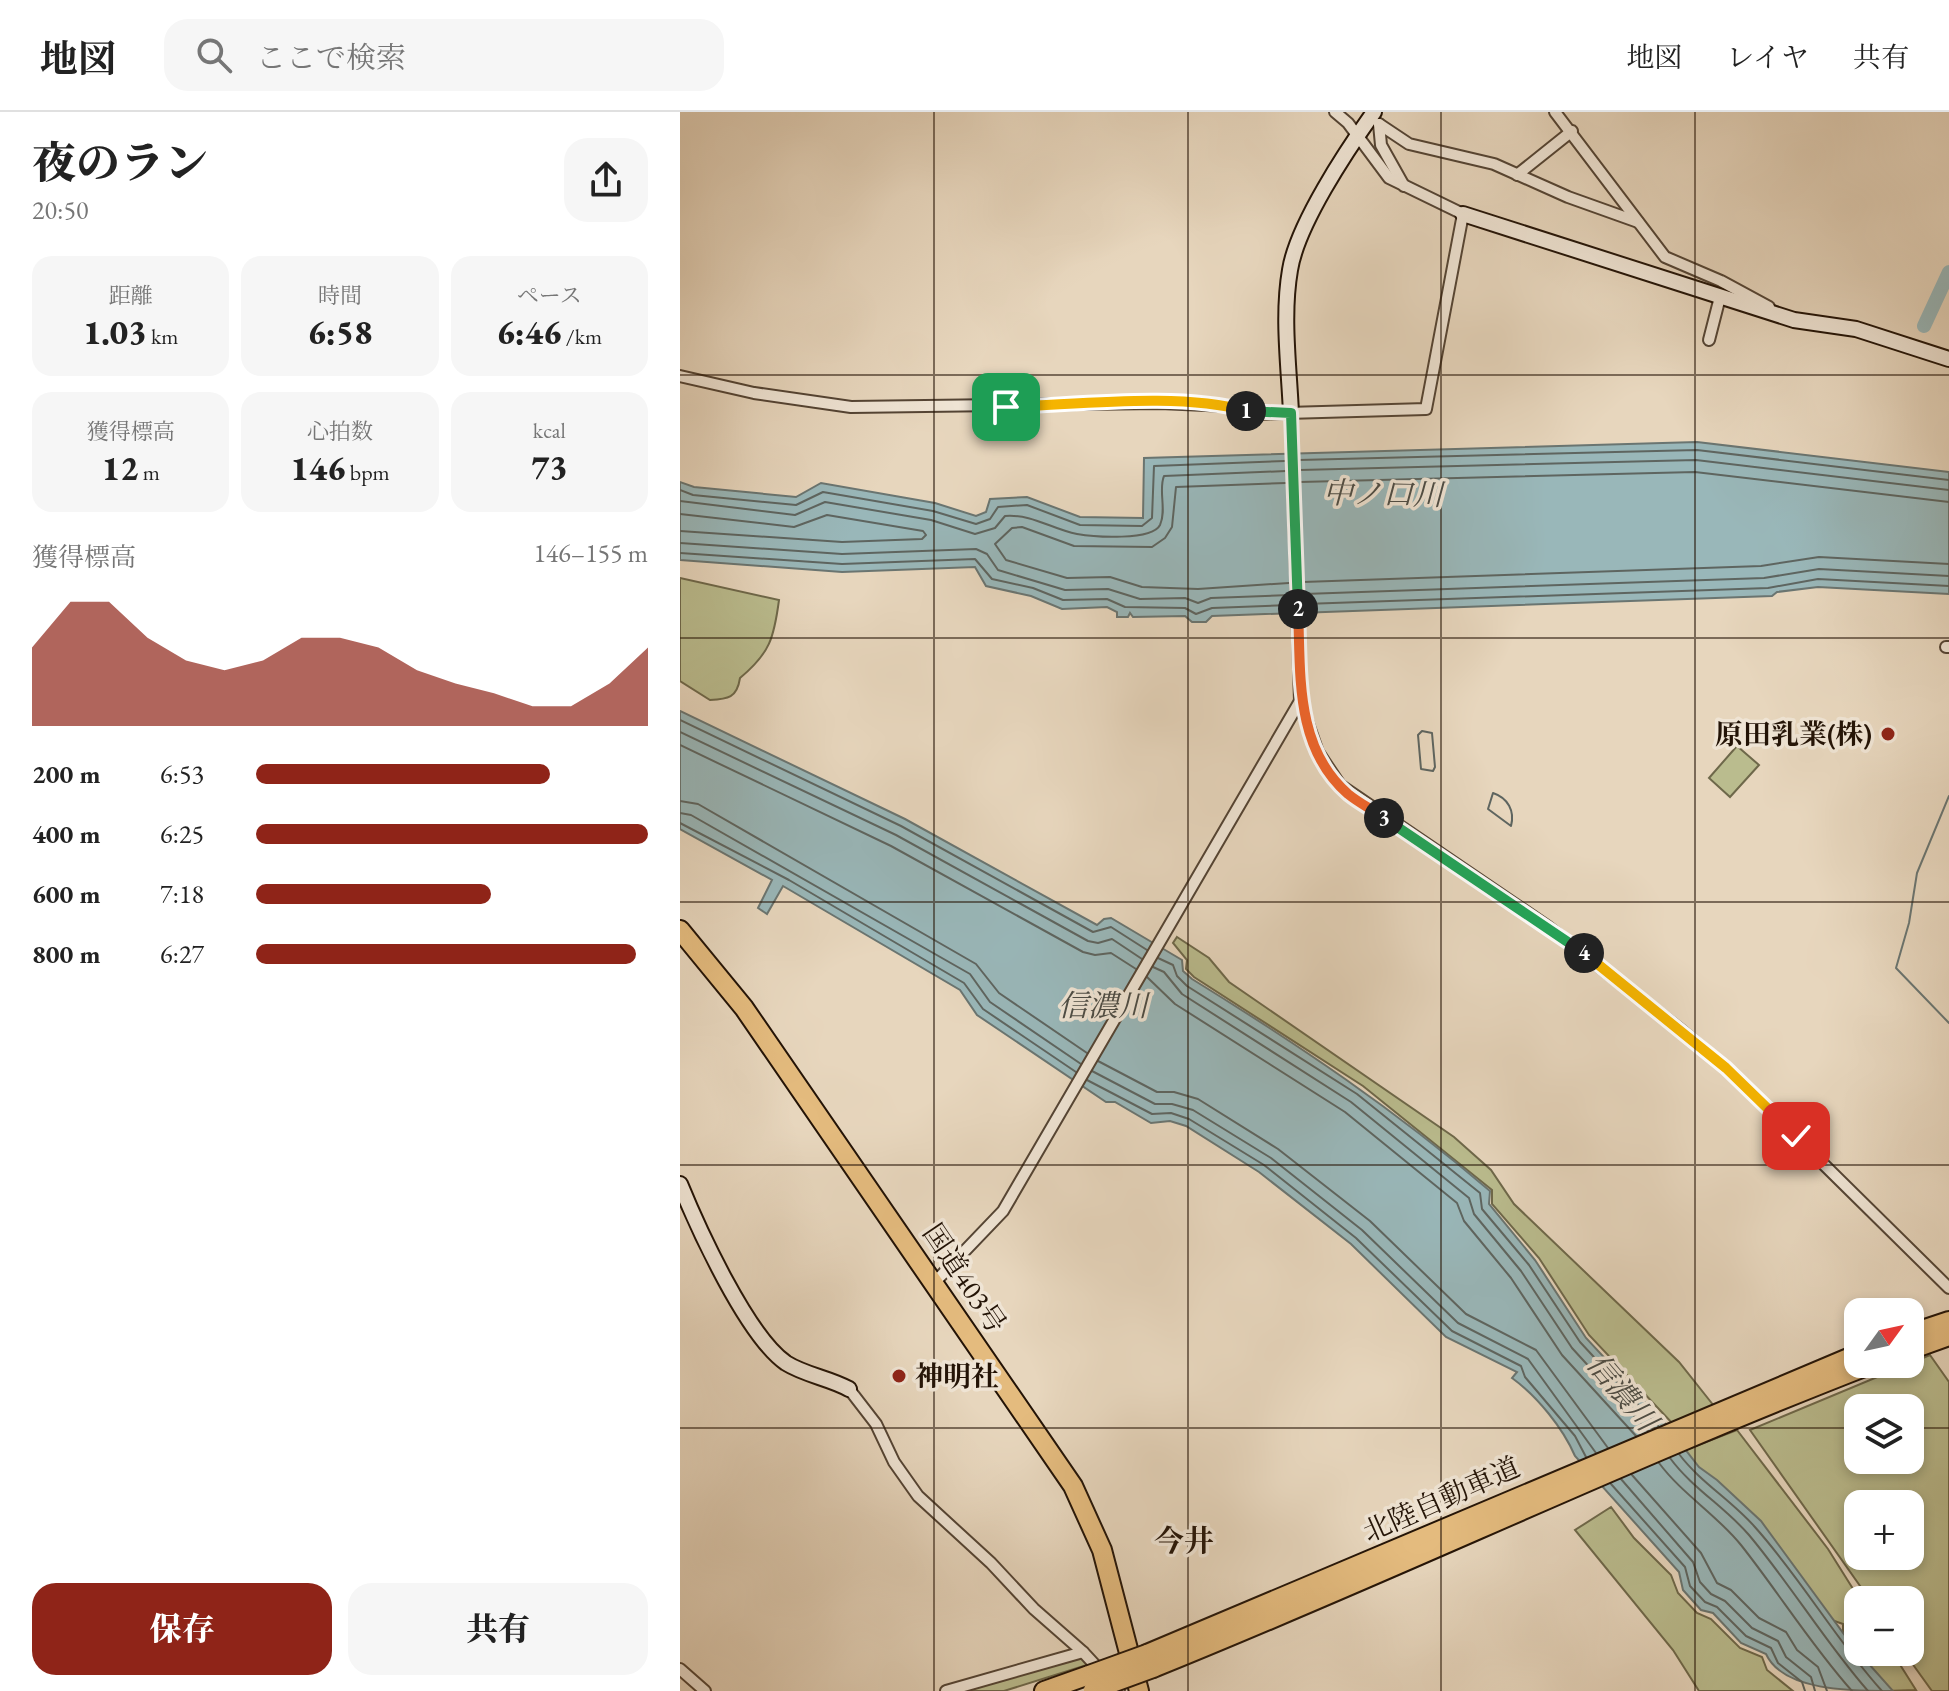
<!DOCTYPE html>
<html lang="ja">
<head>
<meta charset="utf-8">
<style>
	body { margin:0; font-family:"EB Garamond","Noto Serif JP",serif; background:#f6f6f6; color:#222; height:100vh; display:flex; flex-direction:column; font-size:30px; white-space:nowrap }
	* { box-sizing:border-box; margin:0 }
	p { font-size:26px; color:#767676 }
	.icon { flex:none; width:44px; height:44px; fill:none; stroke:currentColor; stroke-width:2; stroke-linecap:round; stroke-linejoin:round }
	.map { position:relative; flex:1; overflow:hidden }
	.panel { display:flex; flex-direction:column; background:#fff; width:680px }
	.panel>* { flex:none }
	.needle { width:52px; rotate:57deg }
	.tools { position:absolute; left:1164px; top:1186px; display:grid; gap:16px }
	.tools a { display:grid; place-items:center; width:80px; height:80px; border-radius:16px; background:#fff; box-shadow:0 4px 12px #0003; font-size:40px }
	.pin { position:absolute; display:grid; place-items:center; width:68px; height:68px; color:#fff; margin:-34px; border-radius:16px; box-shadow:0 4px 12px #0006 }
	.km { position:absolute; width:40px; height:40px; margin:-20px; border-radius:50%; background:#222; color:#fff; font-size:22px; line-height:40px; text-align:center }
	.round { display:grid; place-items:center; flex:none; width:84px; height:84px; border-radius:24px; background:#f6f6f6 }
	.overview { display:flex; align-items:center; justify-content:space-between; height:136px; padding:0 32px }
	h1 { font-size:44px; font-weight:800; line-height:60px }
	.stats { display:grid; grid-template-columns:repeat(3,1fr); gap:12px; height:136px; padding:8px 32px }
	.stats div { display:grid; align-content:center; border-radius:20px; background:#f6f6f6; text-align:center }
	.stats b { font-size:34px; font-weight:800 }
	.stats small { font-size:22px; font-weight:400 }
	.stats p { font-size:22px }
	.chart { height:224px; padding:16px 32px }
	.chart p { display:flex; justify-content:space-between }
	.chart svg { width:100%; height:144px; margin-top:8px; fill:#8f2418; opacity:.7 }
	.action { display:flex; gap:16px; margin-top:auto; padding:16px 32px }
	.action a { flex:1; height:92px; border-radius:24px; background:#8f2418; color:#fff; font-size:32px; font-weight:800; line-height:92px; text-align:center }
	.action a+a { background:#f6f6f6; color:#222 }
	ul { padding:0 32px; list-style:none; font-size:26px }
	li { display:grid; grid-template-columns:128px 96px 1fr; align-items:center; height:60px }
	li i { height:20px; border-radius:10px; background:#8f2418 }
	header { display:flex; align-items:center; gap:48px; box-sizing:border-box; height:112px; padding:0 40px; background:#fff; border-bottom:2px solid #e0e0e0 }
	header strong { font-size:38px }
	nav { display:flex; gap:44px; margin-inline-start:auto; font-size:28px }
	.search { width:560px; height:72px; background:#f6f6f6; display:flex; align-items:center; gap:20px; box-sizing:border-box; padding:0 28px; border-radius:24px; color:#767676; font-size:30px }
	main { display:flex; flex:1; min-height:0 }
	.map>svg:first-child { display:block }
	.green { fill:#babc8e; stroke:#6e684a; stroke-width:2; fill-rule:evenodd }
	.water { fill:#99b7b9; stroke:#6a7571; stroke-width:2 }
	.lines { fill:none; stroke-linecap:round; stroke-linejoin:round }
	.shore { stroke:#5e6560; stroke-width:2 }
	.stream { stroke:#6a7571; stroke-width:2 }
	.river { stroke:#99b7b9; stroke-width:14 }
	.street-casing { stroke:#544434; stroke-width:14 }
	.secondary-casing { stroke:#231306; stroke-width:18 }
	.highway-casing { stroke:#231306; stroke-width:22 }
	.street { stroke:#efe4d4; stroke-width:10 }
	.secondary { stroke:#efe4d4; stroke-width:14 }
	.highway { stroke:#e4bb7e; stroke-width:18 }
	.highway-bridge-casing { stroke:#231306; stroke-width:22; stroke-linecap:butt }
	.highway-bridge { stroke:#e4bb7e; stroke-width:18 }
	.split-1-casing { stroke:#fff; stroke-width:16 }
	.split-2-casing { stroke:#fff; stroke-width:16 }
	.split-3-casing { stroke:#fff; stroke-width:16 }
	.split-4-casing { stroke:#fff; stroke-width:16 }
	.split-5-casing { stroke:#fff; stroke-width:16 }
	.split-1 { stroke:#f5b400; stroke-width:10 }
	.split-2 { stroke:#22a559; stroke-width:10 }
	.split-3 { stroke:#f0652b; stroke-width:10 }
	.split-4 { stroke:#22a559; stroke-width:10 }
	.split-5 { stroke:#f5b400; stroke-width:10 }
	.grid { fill:none; stroke:#231306; stroke-width:2; stroke-opacity:0.55 }
	.poi-dot { fill:#8f2418; stroke:#efe4d4; stroke-width:3 }
	.labels { text-anchor:middle; stroke-width:7; stroke-linejoin:round; paint-order:stroke }
	.poi-label { font-size:28px; font-weight:bold; fill:#231306; stroke:#efe4d4; text-anchor:end }
	.street-label { font-size:28px; fill:#231306; stroke:#efe4d4 }
	.water-label { font-size:30px; font-style:italic; fill:#4c4c45; stroke:#efe4d4 }
	.neighbourhood-label { font-size:30px; font-weight:bold; fill:#231306; stroke:#efe4d4 }
</style>
</head>
<body>
<header>
<strong>地図</strong>
<div class="search"><svg class="icon" aria-label="search" viewBox="0 0 24 24"><circle cx="10" cy="10" r="6"/><path d="M15 15l6 6"/></svg>ここで検索</div>
<nav><a>地図</a><a>レイヤ</a><a>共有</a></nav>
</header>
<main>
<section class="panel">
<div class="overview"><div><h1>夜のラン</h1><p>20:50</p></div><a class="round"><svg class="icon" aria-label="share" viewBox="0 0 24 24"><path d="M12 15V3M7 8l5-5 5 5M5 13v7h14v-7"/></svg></a></div>
<div class="stats">
<div><p>距離</p><b>1.03<small> km</small></b></div>
<div><p>時間</p><b>6:58</b></div>
<div><p>ペース</p><b>6:46<small> /km</small></b></div>
</div>
<div class="stats">
<div><p>獲得標高</p><b>12<small> m</small></b></div>
<div><p>心拍数</p><b>146<small> bpm</small></b></div>
<div><p>kcal</p><b>73</b></div>
</div>
<div class="chart"><p><span>獲得標高</span>146–155 m</p>
<svg viewBox="0 0 160 44" preserveAspectRatio="none"><path d="M0 44V20L10 6L20 6L30 17L40 24L50 27L60 24L70 17L80 17L90 20L100 27L110 31L120 34L130 38L140 38L150 31L160 20V44z"/></svg>
</div>
<ul>
<li><b>200 m</b>6:53<i style="width:75%"></i></li>
<li><b>400 m</b>6:25<i style="width:100%"></i></li>
<li><b>600 m</b>7:18<i style="width:60%"></i></li>
<li><b>800 m</b>6:27<i style="width:97%"></i></li>
</ul>
<div class="action"><a>保存</a><a>共有</a></div>
</section>
<div class="map">
<svg width="1269" height="1579" viewBox="0 0 1269 1579">
	<rect width="100%" height="100%" fill="#e7d6bd"/>
	<filter id="stains"><feTurbulence type="fractalNoise" baseFrequency=".0025" numOctaves="4"/><feColorMatrix values="0 0 0 0 .2 0 0 0 0 .09 0 0 0 0 .02 0 0 0 .5 -.17"/></filter>
	<radialGradient id="worn" r=".72"><stop offset=".6" stop-color="#630" stop-opacity="0"/><stop offset="1" stop-color="#630" stop-opacity=".3"/></radialGradient>
	<g class="green">
		<path d="M0 466 99 488C94 526 90 541 60 566 57 586 48 587 30 588L0 569Z"/>
		<polygon points="1057,634 1079,653 1050,685 1029,666"/>
		<polygon points="497,825 529,846 549,870 774,1025 811,1058 834,1092 999,1250 1034,1294 993,1312 909,1223 859,1146 812,1092 812,1078 683,974 514,865 506,857 507,848 493,831"/>
		<path d="M1250 1243 1269 1270V1579H1252L1224 1540H1230V1488H1190L1070 1318ZM1178 1296H1230V1348H1178ZM1230 1392V1444H1178V1392Z"/>
		<polygon points="1057,1318 1148,1437 1180,1488 1178,1540 1212,1540 1236,1578 1205,1579 1163,1533 1163,1512 1143,1505 1000,1340"/>
		<polygon points="931,1395 954,1426 991,1463 998,1481 1017,1501 1031,1507 1060,1536 1082,1545 1087,1558 1113,1579 1019,1579 993,1538 895,1418"/>
		<polygon points="403,1545 410,1552 324,1579 279,1579"/>
	</g>
	<g class="water">
		<polygon points="1017,330 1269,360 1269,482 1138,475 1097,480 1092,484 532,504 526,510 512,510 505,504 453,505 450,501 448,505 437,505 437,500 427,495 382,497 351,484 306,474 295,455 162,460 0,448 0,370 14,375 116,385 141,371 255,391 296,404 306,400 310,387 347,385 400,405 463,406 464,346"/>
		<path d="M0 599 225 707 417 813 424 807 431 806 502 848 503 859 512 867C619 933 714 997 810 1079L809 1092 855 1148 906 1226 983 1309 1019 1355 1037 1368 1081 1409 1172 1533 1213 1579C1170 1579 1103 1579 1086 1542L1061 1531 1033 1501 1021 1498 1003 1478 999 1460 895 1344C883 1316 857 1284 832 1266L837 1260 766 1225 671 1132 579 1060 506 1014 490 1009 471 1011 435 990H426L297 903 280 878 103 774 87 802 78 796 92 768 0 717Z"/>
	</g>
	<g class="lines">
		<g class="shore">
			<polyline points="619,348 1017,338 1269,368"/>
			<polyline points="620,358 1016,348 1269,378"/>
			<polyline points="620,370 1015,360 1269,390"/>
			<polyline points="606,371 496,375 492,415 485,426 472,435 394,434 342,415 332,416 315,432 326,448 387,466 430,465 462,475 518,477 609,471"/>
			<polyline points="0,378 13,383 116,393 143,380 253,399 296,412 310,407 318,395 347,393 400,413 462,414 472,406 474,354 605,349"/>
			<path d="M0 389 115 403 145 390 251 408 295 422 315 416 325 404C353 402 371 417 397 422 414 425 472 429 480 413 487 398 478 378 484 364L606 359"/>
			<polyline points="0,402 114,415 147,403 243,419 246,423 242,427 162,430 0,419"/>
			<polyline points="0,431 162,442 296,437 307,442 318,458 385,478 428,477 460,487 505,486 518,491 531,486 610,483"/>
			<polyline points="0,441 162,452 295,447 312,467 353,476 383,488 427,487 445,495 505,496 516,502 532,496 610,493"/>
			<polyline points="623,470 1081,454 1139,445 1269,452"/>
			<polyline points="624,482 1084,466 1139,457 1269,464"/>
			<polyline points="624,492 1088,476 1138,467 1269,474"/>
			<polyline points="0,608 221,714 413,820 431,815 467,838"/>
			<polygon points="742,619 752,621 755,655 753,659 741,657 738,623"/>
			<polyline points="0,620 216,723 408,829 418,831 432,827 462,847"/>
			<polyline points="0,633 211,734 403,840 415,843 431,841 456,857"/>
			<path d="M813 681C828 686 835 699 831 714L808 697Z"/>
			<polyline points="0,689 18,692 296,852 319,881 407,941"/>
			<polyline points="0,701 11,703 290,862 310,890 401,952"/>
			<polyline points="0,711 109,768 284,871 303,897 396,960"/>
			<polyline points="478,846 493,853 497,864 507,874 677,982 800,1081 802,1097 849,1153 900,1230 978,1314"/>
			<polyline points="473,855 484,860 502,882 671,990 789,1086 794,1102 841,1159 892,1236 968,1319"/>
			<polyline points="467,865 495,892 665,1000 777,1091 784,1109 831,1166 882,1243 956,1324"/>
			<polyline points="418,949 477,980 494,980 518,987 598,1037 690,1109 786,1202 856,1238 928,1336"/>
			<polyline points="412,959 475,992 492,992 513,998 591,1046 682,1118 778,1211 848,1247 916,1341"/>
			<polyline points="407,968 472,1002 491,1001 509,1007 584,1053 676,1126 772,1219 841,1254 845,1265 895,1324 906,1345"/>
			<path d="M999 1342C1020 1370 1051 1388 1074 1414 1121 1466 1155 1527 1202 1579"/>
			<path d="M990 1346C1012 1376 1045 1395 1069 1423 1111 1473 1145 1530 1188 1579"/>
			<path d="M979 1351C1003 1383 1036 1402 1061 1433 1099 1481 1131 1533 1172 1579"/>
			<polyline points="952,1363 1021,1441 1037,1471 1051,1478 1079,1506 1106,1520 1117,1538 1138,1555 1147,1579"/>
			<polyline points="941,1367 1013,1450 1020,1470 1031,1482 1045,1489 1072,1516 1098,1529 1106,1545 1131,1565 1135,1579"/>
			<polyline points="931,1372 1005,1455 1010,1474 1025,1490 1037,1495 1066,1524 1091,1536 1098,1551 1122,1570 1125,1579"/>
		</g>
		<polyline class="stream" points="1269,684 1237,761 1229,811 1216,856 1269,911"/>
		<polyline class="river" points="1244,214 1269,160"/>
		<g class="street-casing">
			<g id="street">
				<polyline points="875,0 985,145 1041,169 1089,195"/>
				<polyline points="699,12 729,32 814,52 888,85 958,110"/>
				<polyline points="699,12 701,33 724,74"/>
				<polyline points="837,63 892,19"/>
				<polyline points="1029,228 1040,185"/>
				<polyline points="0,264 74,281 171,295 480,291 548,294 577,302 746,297 783,102 709,66 668,11 655,0"/>
				<polyline points="611,301 620,589 638,640 660,673 867,814 1001,918 1046,956 1269,1176"/>
				<polyline points="1266,535 1269,535"/>
				<polyline points="255,1170 323,1099 620,589"/>
				<polyline points="169,1277 196,1312 214,1350 238,1384 311,1451 354,1497 403,1540 439,1579"/>
				<polyline points="0,1557 25,1579"/>
				<polyline points="266,1579 403,1540"/>
			</g>
		</g>
		<g class="secondary-casing">
			<g id="secondary">
				<polyline points="783,102 1114,208 1176,217 1269,247"/>
				<path d="M611 301C609 255 602 204 610 158 617 113 667 38 694 0"/>
				<path d="M0 1072C18 1116 67 1224 106 1251 125 1263 149 1266 169 1277"/>
			</g>
		</g>
		<g class="highway-casing">
			<g id="highway">
				<polyline points="0,818 64,896 393,1374 422,1438 459,1579"/>
				<polyline points="1230,1222 1269,1209"/>
				<polyline points="1230,1238 1269,1224"/>
				<polyline points="467,1542 1178,1242"/>
				<path d="M473 1556C714 1459 949 1346 1192 1252"/>
				<polyline points="364,1579 409,1563"/>
			</g>
		</g>
		<use href="#street" class="street"/>
		<use href="#secondary" class="secondary"/>
		<use href="#highway" class="highway"/>
		<g class="highway-bridge-casing">
			<g id="highway-bridge">
				<polyline points="409,1563 467,1542"/>
				<polyline points="413,1578 473,1556"/>
			</g>
		</g>
		<use href="#highway-bridge" class="highway-bridge"/>
	</g>
	<g class="lines">
		<g class="split-1-casing">
			<path id="split-1" d="M326 295C396 293 500 280 566 299"/>
		</g>
		<g class="split-2-casing">
			<polyline id="split-2" points="566,299 611,301 618,497"/>
		</g>
		<g class="split-3-casing">
			<path id="split-3" d="M618 497C621 561 614 635 668 682 679 691 693 698 704 706"/>
		</g>
		<g class="split-4-casing">
			<polyline id="split-4" points="704,706 904,841"/>
		</g>
		<g class="split-5-casing">
			<polyline id="split-5" points="904,841 1046,956 1116,1024"/>
		</g>
		<use href="#split-1" class="split-1"/>
		<use href="#split-2" class="split-2"/>
		<use href="#split-3" class="split-3"/>
		<use href="#split-4" class="split-4"/>
		<use href="#split-5" class="split-5"/>
	</g>
	<path class="grid" d="M254 0V1579M508 0V1579M761 0V1579M1015 0V1579M0 263H1269M0 526H1269M0 790H1269M0 1053H1269M0 1316H1178M1230 1316H1269"/>
	<g class="poi-dot">
		<circle cx="1208" cy="622" r="8"/>
		<circle cx="219" cy="1264" r="8"/>
	</g>
	<g class="labels">
		<g class="poi-label">
			<text x="1192" y="632">原田乳業(株)</text>
			<text x="235" y="1274" text-anchor="start">神明社</text>
		</g>
		<g class="street-label">
			<text transform="translate(285 1166) rotate(56)" y="10">国道403号</text>
			<text transform="translate(761 1387) rotate(-24)" y="10">北陸自動車道</text>
		</g>
		<g class="water-label">
			<text transform="translate(703 382) rotate(1)" y="10">中ノ口川</text>
			<text x="423" y="904">信濃川</text>
			<text transform="translate(942 1280) rotate(50)" y="10">信濃川</text>
		</g>
		<g class="neighbourhood-label">
			<text x="504" y="1439">今井</text>
		</g>
	</g>
	<rect width="100%" height="100%" filter="url(#stains)"/>
	<rect width="100%" height="100%" fill="url(#worn)"/>
</svg>
<div class="tools">
<a><svg class="needle" viewBox="-14 -14 28 28"><path d="M0-13l5 13h-10z" fill="#e53935"/><path d="M0 13l5-13h-10z" fill="#767676"/></svg></a>
<a><svg class="icon" aria-label="layers" viewBox="0 0 24 24"><path d="M12 4l9 5-9 5-9-5zM3 14l9 5 9-5"/></svg></a>
<a>+</a>
<a>−</a>
</div>
<div class="pin" style="left:326px;top:295px;background:#1e9e55"><svg class="icon" aria-label="arrive" viewBox="0 0 24 24"><path d="M6 21V4h12l-3 4 3 4H6"/></svg></div>
<div class="pin" style="left:1116px;top:1024px;background:#d93025"><svg class="icon" aria-label="check" viewBox="0 0 24 24"><path d="M5 12l5 5 9-10"/></svg></div>
<b class="km" style="left:566px;top:299px">1</b>
<b class="km" style="left:618px;top:497px">2</b>
<b class="km" style="left:704px;top:706px">3</b>
<b class="km" style="left:904px;top:841px">4</b>
</div>
</main>
</body>
</html>
